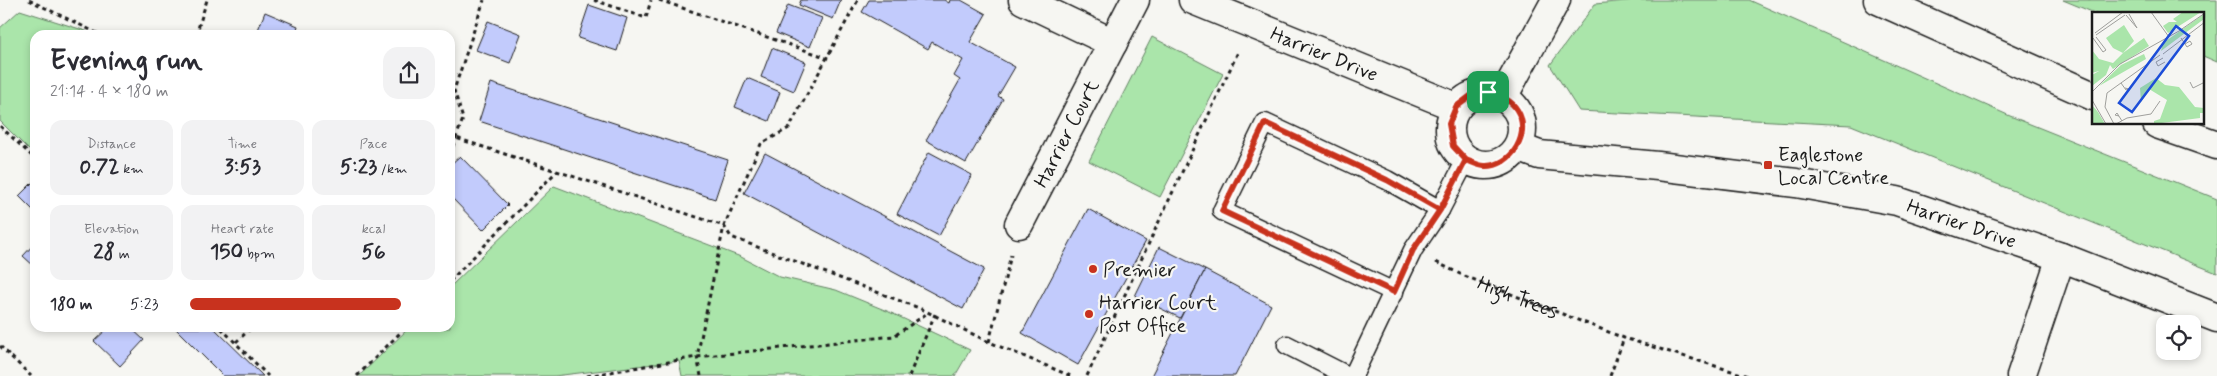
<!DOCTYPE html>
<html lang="en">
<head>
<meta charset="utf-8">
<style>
	body { margin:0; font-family:Mynerve,sans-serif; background:#f2f2f3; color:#2b2b33; height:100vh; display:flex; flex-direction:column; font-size:19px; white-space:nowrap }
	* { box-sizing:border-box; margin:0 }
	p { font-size:16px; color:#7c7c81 }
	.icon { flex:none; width:28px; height:28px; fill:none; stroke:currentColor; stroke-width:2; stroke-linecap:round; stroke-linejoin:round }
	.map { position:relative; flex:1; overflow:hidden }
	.details { position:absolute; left:30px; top:30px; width:425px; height:302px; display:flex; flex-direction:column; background:#fff; border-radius:15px; box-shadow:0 2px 8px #0003 }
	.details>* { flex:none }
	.tools { position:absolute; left:2156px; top:315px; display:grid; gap:10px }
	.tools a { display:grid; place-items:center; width:45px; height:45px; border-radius:10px; background:#fff; box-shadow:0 2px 8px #0003; font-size:25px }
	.pin { position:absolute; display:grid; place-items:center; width:42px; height:42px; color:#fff; margin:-21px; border-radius:10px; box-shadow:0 2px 8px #0006 }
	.round { display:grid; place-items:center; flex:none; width:52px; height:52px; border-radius:15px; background:#f2f2f3 }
	.overview { display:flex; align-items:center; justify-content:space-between; height:85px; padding:0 20px }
	h1 { font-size:28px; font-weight:800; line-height:38px }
	.stats { display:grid; grid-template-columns:repeat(3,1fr); gap:8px; height:85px; padding:5px 20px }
	.stats div { display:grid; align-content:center; border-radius:12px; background:#f2f2f3; text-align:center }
	.stats b { font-size:21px; font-weight:800 }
	.stats small { font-size:14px; font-weight:400 }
	.stats p { font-size:14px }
	ul { padding:0 20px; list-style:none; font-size:16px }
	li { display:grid; grid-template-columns:80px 60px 1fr; align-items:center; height:38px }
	li i { height:12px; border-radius:6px; background:#c8321e }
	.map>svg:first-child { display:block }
	.green { fill:#aae5aa; stroke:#638063 }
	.building { fill:#c2cbfc; stroke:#1c1c1c }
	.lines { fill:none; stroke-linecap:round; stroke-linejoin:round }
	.service-casing { stroke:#1c1c1c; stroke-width:21 }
	.minor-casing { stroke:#1c1c1c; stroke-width:31 }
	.tertiary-casing { stroke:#1c1c1c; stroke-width:31 }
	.path { stroke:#1c1c1c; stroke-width:3; stroke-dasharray:4 4; stroke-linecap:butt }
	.service { stroke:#f6f6f2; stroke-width:18 }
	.minor { stroke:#f6f6f2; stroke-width:28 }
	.tertiary { stroke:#f6f6f2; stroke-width:28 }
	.route-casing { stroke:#fff; stroke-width:10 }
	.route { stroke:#c8321e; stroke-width:6 }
	.poi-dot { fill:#c8321e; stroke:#f6f6f2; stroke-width:2 }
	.labels { text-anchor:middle; stroke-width:4.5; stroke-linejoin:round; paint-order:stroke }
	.street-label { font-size:20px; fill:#1c1c1c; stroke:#f6f6f2 }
	.poi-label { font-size:20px; fill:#1c1c1c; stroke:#f6f6f2; text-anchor:start }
	.inset-road { fill:none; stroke:#9f9f9c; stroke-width:1 }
	.view { fill:#1d4ed8; fill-opacity:0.15; stroke:#1d4ed8; stroke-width:2.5 }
	.inset-edge { fill:none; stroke:#1c1c1c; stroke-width:2.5 }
</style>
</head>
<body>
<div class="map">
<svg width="2217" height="376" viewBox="0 0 2217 376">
	<rect width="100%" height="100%" fill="#f6f6f2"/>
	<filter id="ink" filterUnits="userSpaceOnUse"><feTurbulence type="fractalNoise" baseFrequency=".02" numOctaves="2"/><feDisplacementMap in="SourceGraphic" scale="10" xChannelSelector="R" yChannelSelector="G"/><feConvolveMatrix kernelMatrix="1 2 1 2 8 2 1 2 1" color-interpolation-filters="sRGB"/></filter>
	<g filter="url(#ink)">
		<g class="green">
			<polygon points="1636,0 1749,0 2010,116 2217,199 2217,273 1851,125 1579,111 1550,65 1595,4"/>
			<polygon points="2063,0 2217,0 2217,62 2203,56 2203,14 2097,14"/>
			<polygon points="20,10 86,31 91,35 35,35 35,156 0,121 0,28"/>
			<polygon points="1152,37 1223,74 1160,197 1089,161"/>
			<polygon points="554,186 741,257 780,277 836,290 887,311 970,350 955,376 682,376 679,361 554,376 359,376 409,328 450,328 450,287"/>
		</g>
		<g class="building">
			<polygon points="801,0 841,0 833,19 799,5"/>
			<polygon points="869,0 944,0 949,3 950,0 961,0 986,14 970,42 1015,67 998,96 1003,99 966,163 926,140 960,80 954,76 963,60 932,42 928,49 862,12"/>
			<polygon points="589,5 627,18 617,51 578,38"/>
			<polygon points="788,5 822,18 810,47 776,33"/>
			<polygon points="265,12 298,26 295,35 256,35"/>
			<polygon points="488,21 521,34 510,63 476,50"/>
			<polygon points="772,48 806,62 794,91 761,77"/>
			<polygon points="747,78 780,92 769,121 735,107"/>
			<polygon points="491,83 728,160 715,199 479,121"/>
			<polygon points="929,152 972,175 939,236 897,214"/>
			<polygon points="765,153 984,269 963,309 744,193"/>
			<polygon points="460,156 508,205 483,230 450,196 450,165"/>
			<polygon points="35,180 35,212 19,196"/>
			<polygon points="1088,209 1146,241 1078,365 1022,333"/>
			<polygon points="35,243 35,267 23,256"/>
			<polygon points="1159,247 1205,270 1180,318 1135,296"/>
			<polygon points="1205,270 1271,305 1235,376 1151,376"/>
			<polygon points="108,328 131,328 144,340 120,366 94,341"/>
			<polygon points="178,328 214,328 263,376 223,376 176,329"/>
		</g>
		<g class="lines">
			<g class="service-casing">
				<g id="service">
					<polyline points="1394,292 1222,211 1265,123 1387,180 1440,210"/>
					<polyline points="1287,345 1348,376"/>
					<polyline points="1353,376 1413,250 1440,210 1466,160"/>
				</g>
			</g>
			<g class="minor-casing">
				<g id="minor">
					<polyline points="1023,0 1113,43"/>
					<path id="s2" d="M1019 224 1135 0"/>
					<polyline points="2021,376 2061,257"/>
				</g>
			</g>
			<g class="tertiary-casing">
				<g id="tertiary">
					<path id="s3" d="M1193 0 1456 107"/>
					<polyline points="1878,0 2093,96"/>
					<circle cx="1486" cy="129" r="36"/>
					<polyline points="1503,97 1556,0"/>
					<polyline points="2157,124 2217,145"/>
					<path id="s4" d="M1518 147 1539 155 1658 166 1796 183 1897 201 2061 257 2217 318"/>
				</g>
			</g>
			<g class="path">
				<polyline points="29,0 101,35"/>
				<polyline points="594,0 646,18 651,0"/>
				<polyline points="659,0 828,58"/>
				<polyline points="196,35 207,0"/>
				<polyline points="0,126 32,156 35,156"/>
				<polyline points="450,136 724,226 731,237 919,308 989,342 1071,376"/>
				<polyline points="450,154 463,119 454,90 484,0"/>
				<path id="s1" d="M1436 262 1462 275 1624 338 1748 376"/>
				<polyline points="450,281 557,171"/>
				<polyline points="221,328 268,376"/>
				<polyline points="236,342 251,328"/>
				<polyline points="989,342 1011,255"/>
				<polyline points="0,346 31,376"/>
				<polyline points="357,376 405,328"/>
				<polyline points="587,376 697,357 894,336 929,312"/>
				<polyline points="701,376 697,357 724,226 761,144 789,128 858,0"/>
				<polyline points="909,376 935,314"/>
				<polyline points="1087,376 1238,52"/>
				<polyline points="1610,376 1624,338"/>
			</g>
			<use href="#service" class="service"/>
			<use href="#minor" class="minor"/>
			<use href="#tertiary" class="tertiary"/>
		</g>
	</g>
	<g class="lines" filter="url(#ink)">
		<g class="route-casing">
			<path id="route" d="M1488 92 1472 95 1456 107 1449 124 1453 146 1466 160 1440 210 1387 180 1265 123 1222 211 1394 292 1413 250 1440 210 1466 160C1472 162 1479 166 1485 166 1512 167 1532 133 1517 110 1511 99 1499 96 1488 92"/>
		</g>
		<use href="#route" class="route"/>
	</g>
	<g class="poi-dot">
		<rect x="1763" y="160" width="10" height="10" rx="2.5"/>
		<circle cx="1093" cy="269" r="5"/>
		<circle cx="1089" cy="314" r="5"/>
	</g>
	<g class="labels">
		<g class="street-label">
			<text dy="7" stroke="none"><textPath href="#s3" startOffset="142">Harrier Drive</textPath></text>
			<text dy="7" stroke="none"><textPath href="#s2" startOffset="102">Harrier Court</textPath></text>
			<text dy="7" stroke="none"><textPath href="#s4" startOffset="452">Harrier Drive</textPath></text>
			<text dy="7" stroke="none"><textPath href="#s1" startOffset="89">High Trees</textPath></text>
		</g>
		<g class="poi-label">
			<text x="1778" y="161">Eaglestone<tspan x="1778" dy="23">Local Centre</tspan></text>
			<text x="1103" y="276">Premier</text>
			<text x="1099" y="309">Harrier Court<tspan x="1099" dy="23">Post Office</tspan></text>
		</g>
	</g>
	<g transform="translate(2092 12)">
		<rect width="112" height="112" fill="#f6f6f2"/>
		<path d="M91 0H109L76 21 71 14 77 10H85L81 7ZM112 2V7L69 39 71 31ZM32 13 42 29 31 41 52 26 57 34 21 57 18 53 14 63 0 74V63L7 59 0 61V38L7 47 21 51 31 41 21 36 14 26ZM52 42 54 47 7 74 29 53ZM64 66 73 73 87 75 103 95 112 96V101H108V106L62 112V109L68 107 75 88 57 77 49 90 48 76ZM0 93 6 100 13 112 1 111Z" fill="#aae5aa"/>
		<path class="inset-road" d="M59 0 77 25M34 3 45 16 37 2M3 21 31 0M4 23 33 3M1 26 11 40 14 38 4 25M89 26 95 35 100 32 98 29 93 32M71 42 113 10M71 46 64 50 66 54 73 50M98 70 101 76 113 70M29 71 34 78 37 77 33 76M0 80 28 52 87 19 113 1M0 88 14 112M27 104 23 103 25 101 30 109M22 112 13 95 15 81 68 43M24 112 35 106 59 102 68 89"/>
		<path class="view" d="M84 14 97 24 40 100 27 91Z"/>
		<rect width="112" height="112" class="inset-edge"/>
	</g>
</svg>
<div class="tools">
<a><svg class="icon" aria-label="locate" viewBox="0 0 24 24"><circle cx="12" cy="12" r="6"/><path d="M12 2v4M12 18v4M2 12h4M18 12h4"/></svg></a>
</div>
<div class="pin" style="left:1488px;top:92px;background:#1e9e55"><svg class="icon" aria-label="arrive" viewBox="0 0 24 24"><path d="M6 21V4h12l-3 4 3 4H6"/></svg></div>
<section class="details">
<div class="overview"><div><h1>Evening run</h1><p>21:14 · 4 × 180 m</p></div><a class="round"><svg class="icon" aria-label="share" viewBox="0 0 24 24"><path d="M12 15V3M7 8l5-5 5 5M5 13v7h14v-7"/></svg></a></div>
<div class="stats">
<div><p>Distance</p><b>0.72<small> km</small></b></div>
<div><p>Time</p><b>3:53</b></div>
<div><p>Pace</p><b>5:23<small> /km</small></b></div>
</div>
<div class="stats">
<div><p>Elevation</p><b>28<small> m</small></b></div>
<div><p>Heart rate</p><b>150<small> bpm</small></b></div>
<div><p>kcal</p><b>56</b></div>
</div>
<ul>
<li><b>180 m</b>5:23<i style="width:86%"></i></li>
</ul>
</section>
</div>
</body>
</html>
